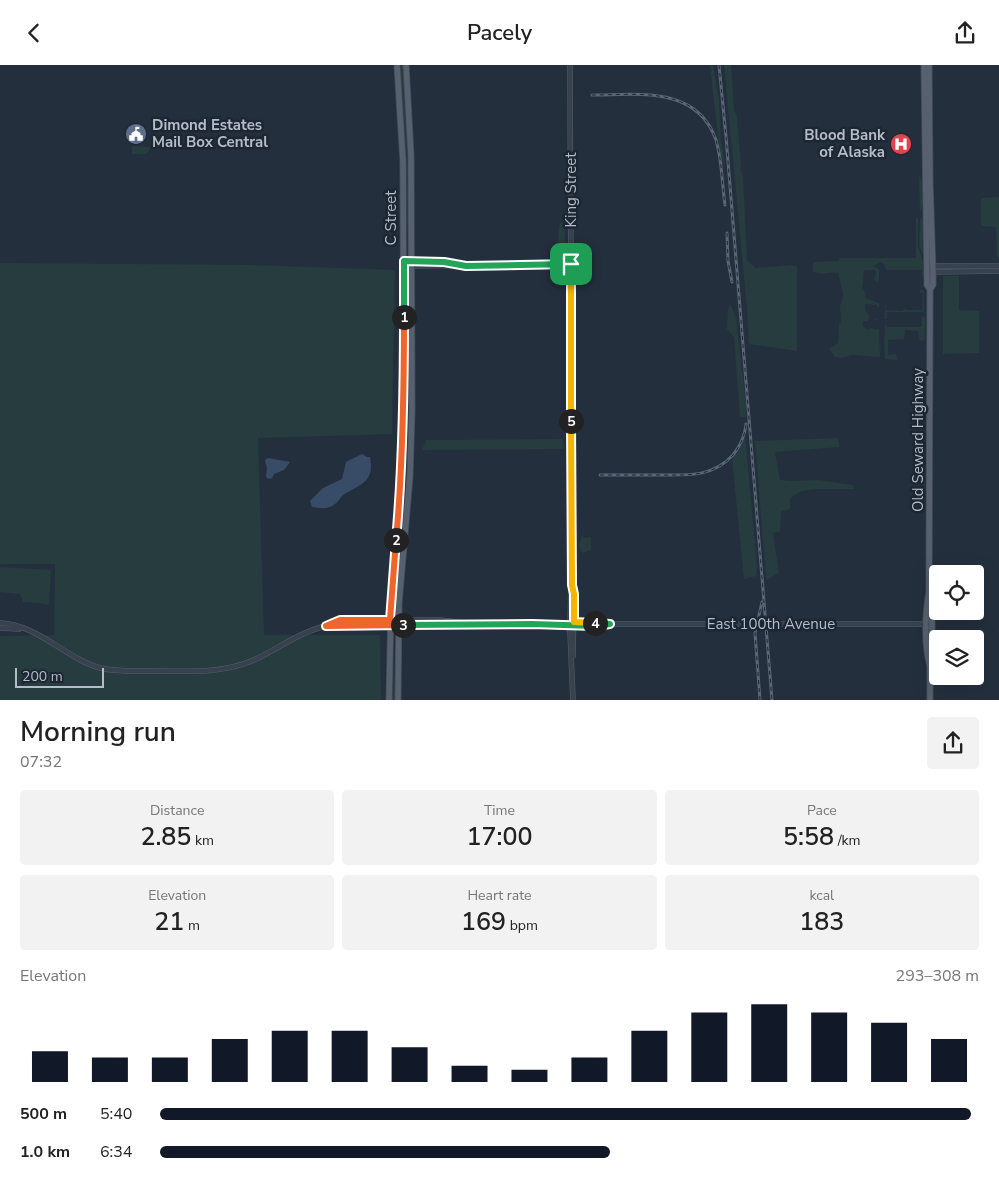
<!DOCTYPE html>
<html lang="en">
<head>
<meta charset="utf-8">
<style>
	body { margin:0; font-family:"Nunito Sans",sans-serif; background:#f2f2f2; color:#222; height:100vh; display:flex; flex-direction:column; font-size:19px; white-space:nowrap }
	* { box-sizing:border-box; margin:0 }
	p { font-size:16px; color:#767676 }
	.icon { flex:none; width:28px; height:28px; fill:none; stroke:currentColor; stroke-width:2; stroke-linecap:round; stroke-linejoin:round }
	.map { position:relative; height:635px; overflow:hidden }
	.side { display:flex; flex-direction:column; background:#fff; flex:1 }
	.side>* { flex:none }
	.tools { position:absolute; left:929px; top:500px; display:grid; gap:10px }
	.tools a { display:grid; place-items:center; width:55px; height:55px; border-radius:5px; background:#fff; box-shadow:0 5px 20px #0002; font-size:25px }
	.scale { position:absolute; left:15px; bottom:12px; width:89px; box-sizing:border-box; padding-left:5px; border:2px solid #b4bcc9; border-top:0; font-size:14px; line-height:18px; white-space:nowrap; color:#b4bcc9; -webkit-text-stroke:4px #1d2633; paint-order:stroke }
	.pin { position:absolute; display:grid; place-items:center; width:42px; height:42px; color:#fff; margin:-21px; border-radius:10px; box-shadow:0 2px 8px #0006 }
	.km { position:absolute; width:25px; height:25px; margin:-12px; border-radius:50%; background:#222; color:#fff; font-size:14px; line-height:25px; text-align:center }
	.round { display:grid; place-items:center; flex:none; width:52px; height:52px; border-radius:5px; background:#f2f2f2 }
	.headline { display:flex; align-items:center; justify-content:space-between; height:85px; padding:0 20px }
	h1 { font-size:28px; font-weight:600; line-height:38px }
	.metrics { display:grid; grid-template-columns:repeat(3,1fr); gap:8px; height:85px; padding:5px 20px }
	.metrics div { display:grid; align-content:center; border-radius:5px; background:#f2f2f2; text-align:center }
	.metrics b { font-size:25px; font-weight:600 }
	.metrics small { font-size:14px; font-weight:400 }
	.metrics p { font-size:14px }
	.chart { height:140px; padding:10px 20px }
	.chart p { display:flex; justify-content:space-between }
	.chart svg { width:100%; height:90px; margin-top:5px; stroke:#111827; stroke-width:6 }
	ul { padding:0 20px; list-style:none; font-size:16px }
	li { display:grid; grid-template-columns:80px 60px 1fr; align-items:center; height:38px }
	li i { height:12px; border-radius:6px; background:#111827 }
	header { display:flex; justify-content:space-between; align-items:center; height:65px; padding:0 20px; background:#fff; font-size:22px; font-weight:600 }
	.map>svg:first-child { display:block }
	.green { fill:#263c3f }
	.water { fill:#394c67 }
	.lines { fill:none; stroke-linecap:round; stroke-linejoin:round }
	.minor-casing { stroke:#565f6c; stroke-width:5.5 }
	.major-casing { stroke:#414a57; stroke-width:7 }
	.minor { stroke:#38414e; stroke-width:4.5 }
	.major { stroke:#56606e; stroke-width:5.5 }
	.rail-casing { stroke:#5a6575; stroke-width:3 }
	.rail { stroke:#1d2633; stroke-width:1; stroke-dasharray:4; stroke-linecap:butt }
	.split-1-casing { stroke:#fff; stroke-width:10 }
	.split-2-casing { stroke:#fff; stroke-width:10 }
	.split-3-casing { stroke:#fff; stroke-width:10 }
	.split-4-casing { stroke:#fff; stroke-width:10 }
	.split-5-casing { stroke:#fff; stroke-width:10 }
	.split-6-casing { stroke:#fff; stroke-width:10 }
	.split-1 { stroke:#22a559; stroke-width:6 }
	.split-2 { stroke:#f0652b; stroke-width:6 }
	.split-3 { stroke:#f0652b; stroke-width:6 }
	.split-4 { stroke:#22a559; stroke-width:6 }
	.split-5 { stroke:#f5b400; stroke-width:6 }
	.split-6 { stroke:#f5b400; stroke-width:6 }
	.labels { text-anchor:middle; stroke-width:5; stroke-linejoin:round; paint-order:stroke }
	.poi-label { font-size:15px; font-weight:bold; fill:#b4bcc9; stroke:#1d2633; text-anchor:start }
	.street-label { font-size:15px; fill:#b4bcc9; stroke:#1d2633 }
</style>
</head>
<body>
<header><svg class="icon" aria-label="back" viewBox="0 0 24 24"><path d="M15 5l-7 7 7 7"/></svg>Pacely<svg class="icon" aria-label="share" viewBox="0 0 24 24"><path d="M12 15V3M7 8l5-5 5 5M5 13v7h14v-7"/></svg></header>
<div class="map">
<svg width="999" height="635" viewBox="0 0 999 635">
	<rect width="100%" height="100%" fill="#242f3e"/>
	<g class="green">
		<path d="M400 0H403L407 58 409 182C404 121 405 61 400 0Z"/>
		<polygon points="710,0 713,0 719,35 721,75 725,99 721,100"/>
		<polygon points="724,0 731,0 734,46 737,51 741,100 740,104 743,111 747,195 755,203 792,200 797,202 797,286 749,279 747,244"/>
		<polygon points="132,81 150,82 149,86 146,89 132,89"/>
		<path d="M919 110C924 115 925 141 920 147Z"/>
		<polygon points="999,132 999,193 997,193 996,162 981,161 981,133"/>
		<path d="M916 152 918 153V181L923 196 924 212H922V205H886L884 199 881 197 873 201 879 204V215L877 217 874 215 876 207 875 205H866L864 206 862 225H864L866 233 879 238V243L876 239 875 240 865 239C864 245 869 249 870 254L875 255 876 253 879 255 868 254V256H863V261L868 265 870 263 879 265 880 292 852 290 842 293 835 292 829 284 838 278 839 259 841 258 840 241 842 236 843 228 838 208C829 207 821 211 813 206V199L814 197 838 196 840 193H916Z"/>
		<polygon points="920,153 923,156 925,195 919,180"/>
		<polygon points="565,157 565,192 558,192 557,184 560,158"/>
		<polygon points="0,198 251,200 395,205 392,369 258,373 264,570 380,570 381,635 0,635 0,571 54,570 55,499 0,499"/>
		<polygon points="943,211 959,211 959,245 979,246 979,288 943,289"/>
		<polygon points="406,215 407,215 410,259 409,379 398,520 398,472 407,348"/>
		<polygon points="920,225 924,225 924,248 922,247 887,247 887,254 884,254 886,236 886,245 902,246 905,243 906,245 922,245 923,228 920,228"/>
		<polygon points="730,239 736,253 746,338 746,352 740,352 734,272 727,264 728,244"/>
		<polygon points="922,252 925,252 925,275 921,276 919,274 918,266 905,265 904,274 888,275 888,290 896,289 897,295 885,294 884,278 885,259 887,262 922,262"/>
		<polygon points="745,370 757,500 756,511 744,514 732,394"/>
		<polygon points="838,373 839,382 775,387 780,415 792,416 818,415 853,420 854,424 815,424 801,426 790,433 790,444 781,446 780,467 773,468 779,508 766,515 755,376"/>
		<polygon points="563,374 564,384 422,385 426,375"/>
		<polygon points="917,387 925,387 924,406 925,416 917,416"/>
		<polygon points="582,470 584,473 591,472 591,485 582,488 579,481"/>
		<polygon points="0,502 50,505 51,507 49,540 39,538 23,537 20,529 0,527"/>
		<polygon points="393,577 395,635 392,635"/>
	</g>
	<g class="water">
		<path d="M362 389 367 392H370C375 417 361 419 343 430 340 433 338 437 335 439 328 445 320 443 312 442L310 436 323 423 342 414 346 397Z"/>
		<polygon points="268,393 290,397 284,405 274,409 272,413 268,414 266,411 267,403 265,395"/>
	</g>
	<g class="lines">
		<g class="minor-casing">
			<g id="minor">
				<polyline points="570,0 572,465 570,566 573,635"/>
				<polyline points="404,197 455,199"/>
				<polyline points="404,201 571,199"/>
				<polyline points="930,201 999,201"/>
				<polyline points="930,207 999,206"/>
				<polyline points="572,521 574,531 573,591"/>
				<path d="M0 558C37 559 65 593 100 603 117 607 135 606 153 606 187 606 222 609 254 595 278 584 299 567 326 561L533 559 593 561 610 559"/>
				<polyline points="539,558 601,558"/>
				<polyline points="609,559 928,559"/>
				<polyline points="327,560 334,556 344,555 440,555 465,558"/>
				<polyline points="0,563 19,564"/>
			</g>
		</g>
		<g class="major-casing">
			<g id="major">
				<polyline points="924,0 927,214 927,220 930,224"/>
				<path d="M929 0 930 116 933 207V220L930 224 929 527C925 549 924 580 930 601"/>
				<polyline points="389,635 391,544 401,420 404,348 403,97 397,0"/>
				<polyline points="398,635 399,538 410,411 412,346 411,90 406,0"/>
				<polyline points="930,635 930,601 932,590 932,537 930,529"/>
			</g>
		</g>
		<use href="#minor" class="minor"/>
		<use href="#major" class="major"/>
		<g class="rail-casing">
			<g id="rail">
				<polyline points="719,0 726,72 772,635"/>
				<path d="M592 30C637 30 697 20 716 75 722 95 722 119 725 140"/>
				<polyline points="727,168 728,196 732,217"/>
				<path d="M600 410C619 410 638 410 658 410 686 410 712 413 733 390 740 381 745 371 746 359"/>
				<polyline points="760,635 755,568 762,537"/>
			</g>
		</g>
		<use href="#rail" class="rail"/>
	</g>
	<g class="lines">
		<g class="split-1-casing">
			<polyline id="split-1" points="404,252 404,196 444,197 466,201 571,199"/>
		</g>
		<g class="split-2-casing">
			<path id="split-2" d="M396 475C403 401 404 327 404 252"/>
		</g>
		<g class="split-3-casing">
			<polyline id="split-3" points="396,475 390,555 340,555 326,561 403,560"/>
		</g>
		<g class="split-4-casing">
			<polyline id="split-4" points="403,560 532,559 595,561 610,559 595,558"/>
		</g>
		<g class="split-5-casing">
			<polyline id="split-5" points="571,356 572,520 574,529 574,557 595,558"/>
		</g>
		<g class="split-6-casing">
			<polyline id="split-6" points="571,199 571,356"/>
		</g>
		<use href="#split-1" class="split-1"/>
		<use href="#split-2" class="split-2"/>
		<use href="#split-3" class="split-3"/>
		<use href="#split-4" class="split-4"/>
		<use href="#split-5" class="split-5"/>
		<use href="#split-6" class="split-6"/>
	</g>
	<defs>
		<g id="civic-disc" transform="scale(1.125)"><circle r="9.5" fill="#5c6f8a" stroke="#1d2633"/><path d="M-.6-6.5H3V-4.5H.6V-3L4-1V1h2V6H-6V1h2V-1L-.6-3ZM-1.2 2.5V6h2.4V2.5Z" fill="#fff"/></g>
		<g id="hospital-disc" transform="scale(1.125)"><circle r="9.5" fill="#e0444e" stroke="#1d2633"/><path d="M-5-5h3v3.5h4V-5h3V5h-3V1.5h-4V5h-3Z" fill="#fff"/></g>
	</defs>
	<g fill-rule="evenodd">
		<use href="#civic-disc" x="136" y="69"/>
		<use href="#hospital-disc" x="901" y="79"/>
	</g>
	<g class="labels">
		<g class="poi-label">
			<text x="152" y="65">Dimond Estates<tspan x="152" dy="17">Mail Box Central</tspan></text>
			<text x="885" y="75" text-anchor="end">Blood Bank<tspan x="885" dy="17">of Alaska</tspan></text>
		</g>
		<g class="street-label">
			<text transform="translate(571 125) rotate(-90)" y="5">King Street</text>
			<text transform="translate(391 153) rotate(-90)" y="5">C Street</text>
			<text transform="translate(918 375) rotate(-90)" y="5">Old Seward Highway</text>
			<text x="771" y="564">East 100th Avenue</text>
		</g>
	</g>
</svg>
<div class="tools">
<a><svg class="icon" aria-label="locate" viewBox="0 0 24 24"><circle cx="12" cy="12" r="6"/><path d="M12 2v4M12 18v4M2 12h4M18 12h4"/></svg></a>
<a><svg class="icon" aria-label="layers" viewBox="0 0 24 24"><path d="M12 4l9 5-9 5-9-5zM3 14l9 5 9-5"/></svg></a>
</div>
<div class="scale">200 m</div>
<div class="pin" style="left:571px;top:199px;background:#1e9e55"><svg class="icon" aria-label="arrive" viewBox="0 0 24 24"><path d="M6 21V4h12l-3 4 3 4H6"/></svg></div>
<b class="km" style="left:404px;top:252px">1</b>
<b class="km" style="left:396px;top:475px">2</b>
<b class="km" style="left:403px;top:560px">3</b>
<b class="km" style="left:595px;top:558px">4</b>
<b class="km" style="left:571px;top:356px">5</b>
</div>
<section class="side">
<div class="headline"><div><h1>Morning run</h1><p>07:32</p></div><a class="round"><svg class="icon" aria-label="share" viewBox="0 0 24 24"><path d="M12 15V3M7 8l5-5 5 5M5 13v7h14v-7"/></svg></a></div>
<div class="metrics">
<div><p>Distance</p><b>2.85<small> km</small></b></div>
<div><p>Time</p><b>17:00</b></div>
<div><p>Pace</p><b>5:58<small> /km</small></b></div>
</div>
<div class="metrics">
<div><p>Elevation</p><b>21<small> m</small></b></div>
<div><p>Heart rate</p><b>169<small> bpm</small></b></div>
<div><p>kcal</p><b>183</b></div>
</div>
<div class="chart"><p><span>Elevation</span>293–308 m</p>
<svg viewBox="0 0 160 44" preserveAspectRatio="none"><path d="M5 44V29M15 44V32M25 44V32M35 44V23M45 44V19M55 44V19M65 44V27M75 44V36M85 44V38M95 44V32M105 44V19M115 44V10M125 44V6M135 44V10M145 44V15M155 44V23"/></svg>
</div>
<ul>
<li><b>500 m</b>5:40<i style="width:99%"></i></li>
<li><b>1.0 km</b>6:34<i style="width:55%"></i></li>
</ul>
</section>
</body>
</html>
